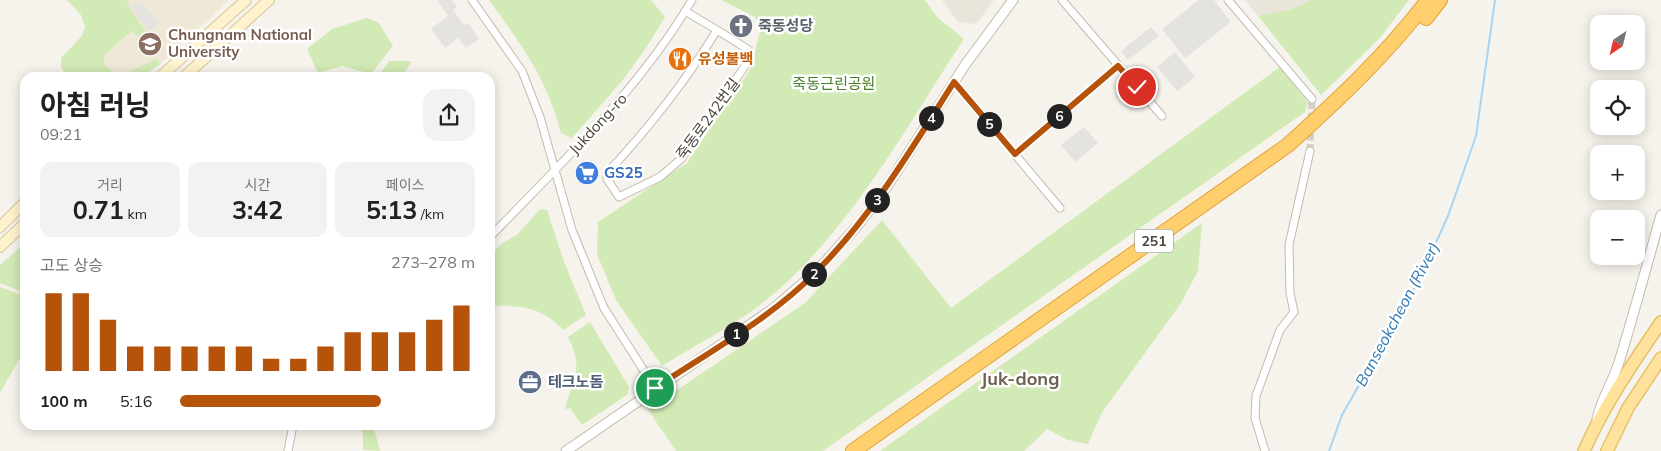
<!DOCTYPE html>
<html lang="ko">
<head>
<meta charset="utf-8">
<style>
	body { margin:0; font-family:Mulish,"Noto Sans KR",sans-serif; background:#f2f2f2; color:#202124; height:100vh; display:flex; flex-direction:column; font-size:19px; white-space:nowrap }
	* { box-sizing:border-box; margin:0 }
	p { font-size:16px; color:#757577 }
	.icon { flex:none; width:28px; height:28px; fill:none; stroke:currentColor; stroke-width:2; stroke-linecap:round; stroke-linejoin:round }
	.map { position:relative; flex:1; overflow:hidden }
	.panel { position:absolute; left:20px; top:72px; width:475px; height:358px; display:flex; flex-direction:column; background:#fff; border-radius:15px; box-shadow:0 2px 12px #0003 }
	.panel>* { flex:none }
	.needle { width:32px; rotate:215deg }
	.buttons { position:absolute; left:1590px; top:15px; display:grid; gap:10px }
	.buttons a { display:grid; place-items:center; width:55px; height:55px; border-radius:10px; background:#fff; box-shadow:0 2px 12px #0003; font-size:25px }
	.pin { position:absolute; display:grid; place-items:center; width:42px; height:42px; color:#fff; margin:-21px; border:2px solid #fff; border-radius:50%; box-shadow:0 1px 5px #0007 }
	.km { position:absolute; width:25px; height:25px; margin:-12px; border-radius:50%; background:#222; color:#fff; font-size:14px; line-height:25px; text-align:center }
	.round { display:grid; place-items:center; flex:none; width:52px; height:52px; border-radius:15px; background:#f2f2f2 }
	.head { display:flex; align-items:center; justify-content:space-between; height:85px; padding:0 20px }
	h1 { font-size:28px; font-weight:700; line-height:38px }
	.stats { display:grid; grid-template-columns:repeat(3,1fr); gap:8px; height:85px; padding:5px 20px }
	.stats div { display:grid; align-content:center; border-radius:12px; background:#f2f2f2; text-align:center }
	.stats b { font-size:25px; font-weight:700 }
	.stats small { font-size:14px; font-weight:400 }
	.stats p { font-size:14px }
	.chart { height:140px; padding:10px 20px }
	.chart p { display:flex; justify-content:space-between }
	.chart svg { width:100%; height:90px; margin-top:5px; stroke:#b45309; stroke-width:6 }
	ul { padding:0 20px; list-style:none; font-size:16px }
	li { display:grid; grid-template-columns:80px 60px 1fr; align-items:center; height:38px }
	li i { height:12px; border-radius:6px; background:#b45309 }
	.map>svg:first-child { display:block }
	.residential { fill:#eae5da }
	.education { fill:#efe8d6 }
	.green { fill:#d2eab5 }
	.parking { fill:#e5e3e0 }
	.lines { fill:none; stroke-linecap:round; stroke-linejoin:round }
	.stream { stroke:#a9d4f2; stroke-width:2 }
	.minor-tunnel { stroke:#d4d0c8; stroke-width:7; stroke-dasharray:7 3.5; stroke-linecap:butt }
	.minor-casing { stroke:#c2bbae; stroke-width:9 }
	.tertiary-casing { stroke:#c2bbae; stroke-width:11 }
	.secondary-casing { stroke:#d6c79b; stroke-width:12 }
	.primary-casing { stroke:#e6c16a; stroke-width:14 }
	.motorway-casing { stroke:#e0a43c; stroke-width:16 }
	.minor { stroke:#fff; stroke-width:7 }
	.tertiary { stroke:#fff; stroke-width:9 }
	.secondary { stroke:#fff3cd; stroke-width:10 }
	.primary { stroke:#ffe39c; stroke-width:11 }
	.motorway { stroke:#ffcf6e; stroke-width:14 }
	.route-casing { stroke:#fff; stroke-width:10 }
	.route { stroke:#b45309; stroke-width:6 }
	.labels { text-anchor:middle; stroke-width:5; stroke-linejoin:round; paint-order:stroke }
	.shield { fill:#fff; stroke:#817c74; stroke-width:1 }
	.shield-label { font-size:14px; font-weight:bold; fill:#4b4439 }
	.worship-label { font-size:15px; font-weight:bold; fill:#5b616d; stroke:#fff; text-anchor:start }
	.education-label { font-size:15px; font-weight:bold; fill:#785e54; stroke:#fff; text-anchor:start }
	.food-label { font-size:15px; font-weight:bold; fill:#c56008; stroke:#fff; text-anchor:start }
	.park-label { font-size:15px; fill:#4a7f2a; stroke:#fff }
	.street-label { font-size:15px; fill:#4b4439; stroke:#fff }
	.shop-label { font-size:15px; font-weight:bold; fill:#366cbe; stroke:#fff; text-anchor:start }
	.service-label { font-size:15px; font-weight:bold; fill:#4e5e75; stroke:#fff; text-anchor:start }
	.water-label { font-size:16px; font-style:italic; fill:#2e7ab2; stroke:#fff }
	.quarter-label { font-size:18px; font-weight:bold; fill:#6e6250; stroke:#fff }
</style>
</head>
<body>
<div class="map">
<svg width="1661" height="451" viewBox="0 0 1661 451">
	<rect width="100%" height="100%" fill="#f6f3ec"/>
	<g class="residential">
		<polygon points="942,0 994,0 976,24 958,22"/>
		<polygon points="1245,0 1311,0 1292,9 1258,16"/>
	</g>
	<polygon class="education" points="127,0 229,0 160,64 156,59 124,74 118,75 104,63 104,55 133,31 144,31 130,9"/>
	<g class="green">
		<polygon points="67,0 127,0 130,9 145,31 137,36 132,31 104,55 104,63 115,74 124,74 156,59 160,64 142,77 67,77 61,67 61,58 82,36 85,27 81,15"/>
		<path d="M489 0H651L665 17 646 48 622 81 572 138 561 133C546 76 522 46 489 0Z"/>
		<path d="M721 0H925L937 17 964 39C904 130 850 232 765 301 737 324 694 346 662 366L616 300 597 254 598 222 687 163 750 70 761 28 755 17Z"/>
		<polygon points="1311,0 1409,0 1379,39 1321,95 1258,16 1292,9"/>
		<polygon points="367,18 379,23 393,46 371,74 342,66 318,73 307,49 332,29"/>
		<polygon points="389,61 412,61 402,77 378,77"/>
		<polygon points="1280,67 1308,103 1305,112 823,451 676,451 648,410 805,303 882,220 951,308"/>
		<path d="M540 209 547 210 564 262 586 315 563 330C543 307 519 305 490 306V255L504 242 517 235Z"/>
		<polygon points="1202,223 1198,271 1181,303 1101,414 1088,444 1068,440 1047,429 1024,451 880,451"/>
		<polygon points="25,243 25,293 0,283 0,265"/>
		<polygon points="0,287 25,296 25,349 0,393"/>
		<path d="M590 322 629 387 628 394 582 425 570 408 565 410C572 379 585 371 568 337Z"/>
		<polygon points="360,425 373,425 380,451 363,450 363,434"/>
	</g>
	<g class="parking">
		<polygon points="140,0 160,23 149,31 130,7"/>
		<polygon points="437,0 452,0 457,7 453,10 464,25 468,23 479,39 466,48 458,38 445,48 431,29 448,16"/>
		<polygon points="1199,0 1214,0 1231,22 1185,58 1162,29"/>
		<polygon points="1151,27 1159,36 1128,60 1121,51"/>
		<polygon points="1175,52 1195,77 1177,91 1157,67"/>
		<polygon points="1084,127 1098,143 1075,162 1061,145"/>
	</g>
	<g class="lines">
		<polyline class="stream" points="1329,451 1342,415 1418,282 1448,216 1476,136 1495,0"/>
		<polyline class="minor-tunnel" points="1310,151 1312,99"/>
		<g class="minor-casing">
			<g id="minor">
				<polyline points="472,0 522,71 540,117 572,230 604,308 655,388"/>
				<polyline points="1062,0 1162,116"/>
				<polyline points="1228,0 1312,99"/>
				<path d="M685 11 717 30C686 81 648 129 607 173V179L619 197 660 177 681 159 745 66 749 56V50L717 30"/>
				<polyline points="954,82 1060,208"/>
				<polyline points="1015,154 1118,66"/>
				<path d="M490 237C563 161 638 91 692 0"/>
				<polyline points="288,451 293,425"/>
				<polyline points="1265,451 1255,418 1256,396 1280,330 1294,312 1290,293 1289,245 1310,151"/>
			</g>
		</g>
		<g class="tertiary-casing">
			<g id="tertiary">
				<path d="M1597 419C1601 399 1613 382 1619 362 1634 314 1647 264 1661 215"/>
				<polyline points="566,451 774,308 815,273 859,224 886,188 965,65 1013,0"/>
			</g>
		</g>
		<g class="secondary-casing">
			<g id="secondary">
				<polyline points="159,78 246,0"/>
				<polyline points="183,78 269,0"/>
				<polyline points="0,227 25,202"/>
				<polyline points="0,247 25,223"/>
			</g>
		</g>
		<g class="primary-casing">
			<g id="primary">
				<path d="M1584 451C1604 405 1633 363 1661 322"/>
				<polyline points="1607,451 1628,408 1661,358"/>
			</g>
		</g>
		<g class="motorway-casing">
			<g id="motorway">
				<polyline points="1426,18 1440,0"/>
				<path d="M853 451 1288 145C1338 100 1387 54 1428 0"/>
			</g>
		</g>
		<use href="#minor" class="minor"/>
		<use href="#tertiary" class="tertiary"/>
		<use href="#secondary" class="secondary"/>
		<use href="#primary" class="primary"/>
		<use href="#motorway" class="motorway"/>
	</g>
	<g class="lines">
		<g class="route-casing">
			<path id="route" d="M655 388C709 352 770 319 816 272 872 216 912 148 954 82L1015 154 1118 66 1137 87"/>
		</g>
		<use href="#route" class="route"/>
	</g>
	<defs>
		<g id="church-disc" transform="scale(1.25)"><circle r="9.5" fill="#6b7280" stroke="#fff"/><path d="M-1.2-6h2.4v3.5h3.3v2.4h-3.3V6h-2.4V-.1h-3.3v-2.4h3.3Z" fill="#fff"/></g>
		<g id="university-disc" transform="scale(1.25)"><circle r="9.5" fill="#8d6e63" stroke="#fff"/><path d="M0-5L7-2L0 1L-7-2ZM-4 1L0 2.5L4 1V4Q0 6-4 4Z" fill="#fff"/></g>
		<g id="restaurant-disc" transform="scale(1.25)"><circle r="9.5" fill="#e8710a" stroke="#fff"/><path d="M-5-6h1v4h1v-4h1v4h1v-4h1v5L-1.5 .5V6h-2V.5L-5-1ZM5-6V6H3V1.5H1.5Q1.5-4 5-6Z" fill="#fff"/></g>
		<g id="supermarket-disc" transform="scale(1.25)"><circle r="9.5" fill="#3f7fe0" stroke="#fff"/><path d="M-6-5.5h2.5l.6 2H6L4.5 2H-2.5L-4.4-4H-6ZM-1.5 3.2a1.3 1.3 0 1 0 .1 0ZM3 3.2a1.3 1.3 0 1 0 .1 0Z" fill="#fff"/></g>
		<g id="office-disc" transform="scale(1.25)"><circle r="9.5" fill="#5c6f8a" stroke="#fff"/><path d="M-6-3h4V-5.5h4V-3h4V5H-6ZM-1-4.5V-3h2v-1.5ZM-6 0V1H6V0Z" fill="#fff"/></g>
	</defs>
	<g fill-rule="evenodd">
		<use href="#church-disc" x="741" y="26"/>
		<use href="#university-disc" x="150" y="44"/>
		<use href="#restaurant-disc" x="680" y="59"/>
		<use href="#supermarket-disc" x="587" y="173"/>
		<use href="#office-disc" x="530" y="382"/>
	</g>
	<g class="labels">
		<rect class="shield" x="1135" y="229.5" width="38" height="23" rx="4"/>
		<g class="shield-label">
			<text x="1154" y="246">251</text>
		</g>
		<g class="worship-label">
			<text x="758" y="31">죽동성당</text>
		</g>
		<g class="education-label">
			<text x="168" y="40">Chungnam National<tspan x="168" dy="17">University</tspan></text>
		</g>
		<g class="food-label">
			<text x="698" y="64">유성불백</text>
		</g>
		<g class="park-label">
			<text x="834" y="89">죽동근린공원</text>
		</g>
		<g class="street-label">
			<text transform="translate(708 119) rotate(-54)" y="5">죽동로242번길</text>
			<text transform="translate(598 124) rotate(-47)" y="5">Jukdong-ro</text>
		</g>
		<g class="shop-label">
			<text x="604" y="178">GS25</text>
		</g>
		<g class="service-label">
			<text x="548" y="387">테크노돔</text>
		</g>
		<g class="water-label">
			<text transform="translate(1397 314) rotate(-62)" y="6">Banseokcheon (River)</text>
		</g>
		<g class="quarter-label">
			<text x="1020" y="385">Juk-dong</text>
		</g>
	</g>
</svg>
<div class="buttons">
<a><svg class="needle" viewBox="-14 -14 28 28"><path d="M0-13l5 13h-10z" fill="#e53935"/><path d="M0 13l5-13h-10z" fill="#757577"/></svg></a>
<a><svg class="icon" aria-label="locate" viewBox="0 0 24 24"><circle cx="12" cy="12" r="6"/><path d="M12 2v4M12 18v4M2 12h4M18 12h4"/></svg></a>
<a>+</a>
<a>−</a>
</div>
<div class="pin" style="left:655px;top:388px;background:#1e9e55"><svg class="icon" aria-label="arrive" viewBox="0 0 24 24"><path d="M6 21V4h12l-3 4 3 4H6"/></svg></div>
<div class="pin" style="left:1137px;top:87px;background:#d93025"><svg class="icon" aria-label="check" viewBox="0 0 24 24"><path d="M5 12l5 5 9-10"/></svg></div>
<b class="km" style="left:736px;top:334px">1</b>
<b class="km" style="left:814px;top:274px">2</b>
<b class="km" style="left:877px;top:200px">3</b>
<b class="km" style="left:931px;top:118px">4</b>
<b class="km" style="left:989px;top:124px">5</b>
<b class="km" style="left:1059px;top:116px">6</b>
<section class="panel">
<div class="head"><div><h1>아침 러닝</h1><p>09:21</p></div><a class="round"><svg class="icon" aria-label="share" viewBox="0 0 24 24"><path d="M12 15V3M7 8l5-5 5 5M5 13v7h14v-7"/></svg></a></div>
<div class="stats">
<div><p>거리</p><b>0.71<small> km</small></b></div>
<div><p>시간</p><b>3:42</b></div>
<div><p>페이스</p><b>5:13<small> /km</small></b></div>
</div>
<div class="chart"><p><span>고도 상승</span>273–278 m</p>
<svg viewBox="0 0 160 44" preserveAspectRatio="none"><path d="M5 44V6M15 44V6M25 44V19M35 44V32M45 44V32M55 44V32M65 44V32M75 44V32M85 44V38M95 44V38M105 44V32M115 44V25M125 44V25M135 44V25M145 44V19M155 44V12"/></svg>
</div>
<ul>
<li><b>100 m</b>5:16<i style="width:68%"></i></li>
</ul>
</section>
</div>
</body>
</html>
